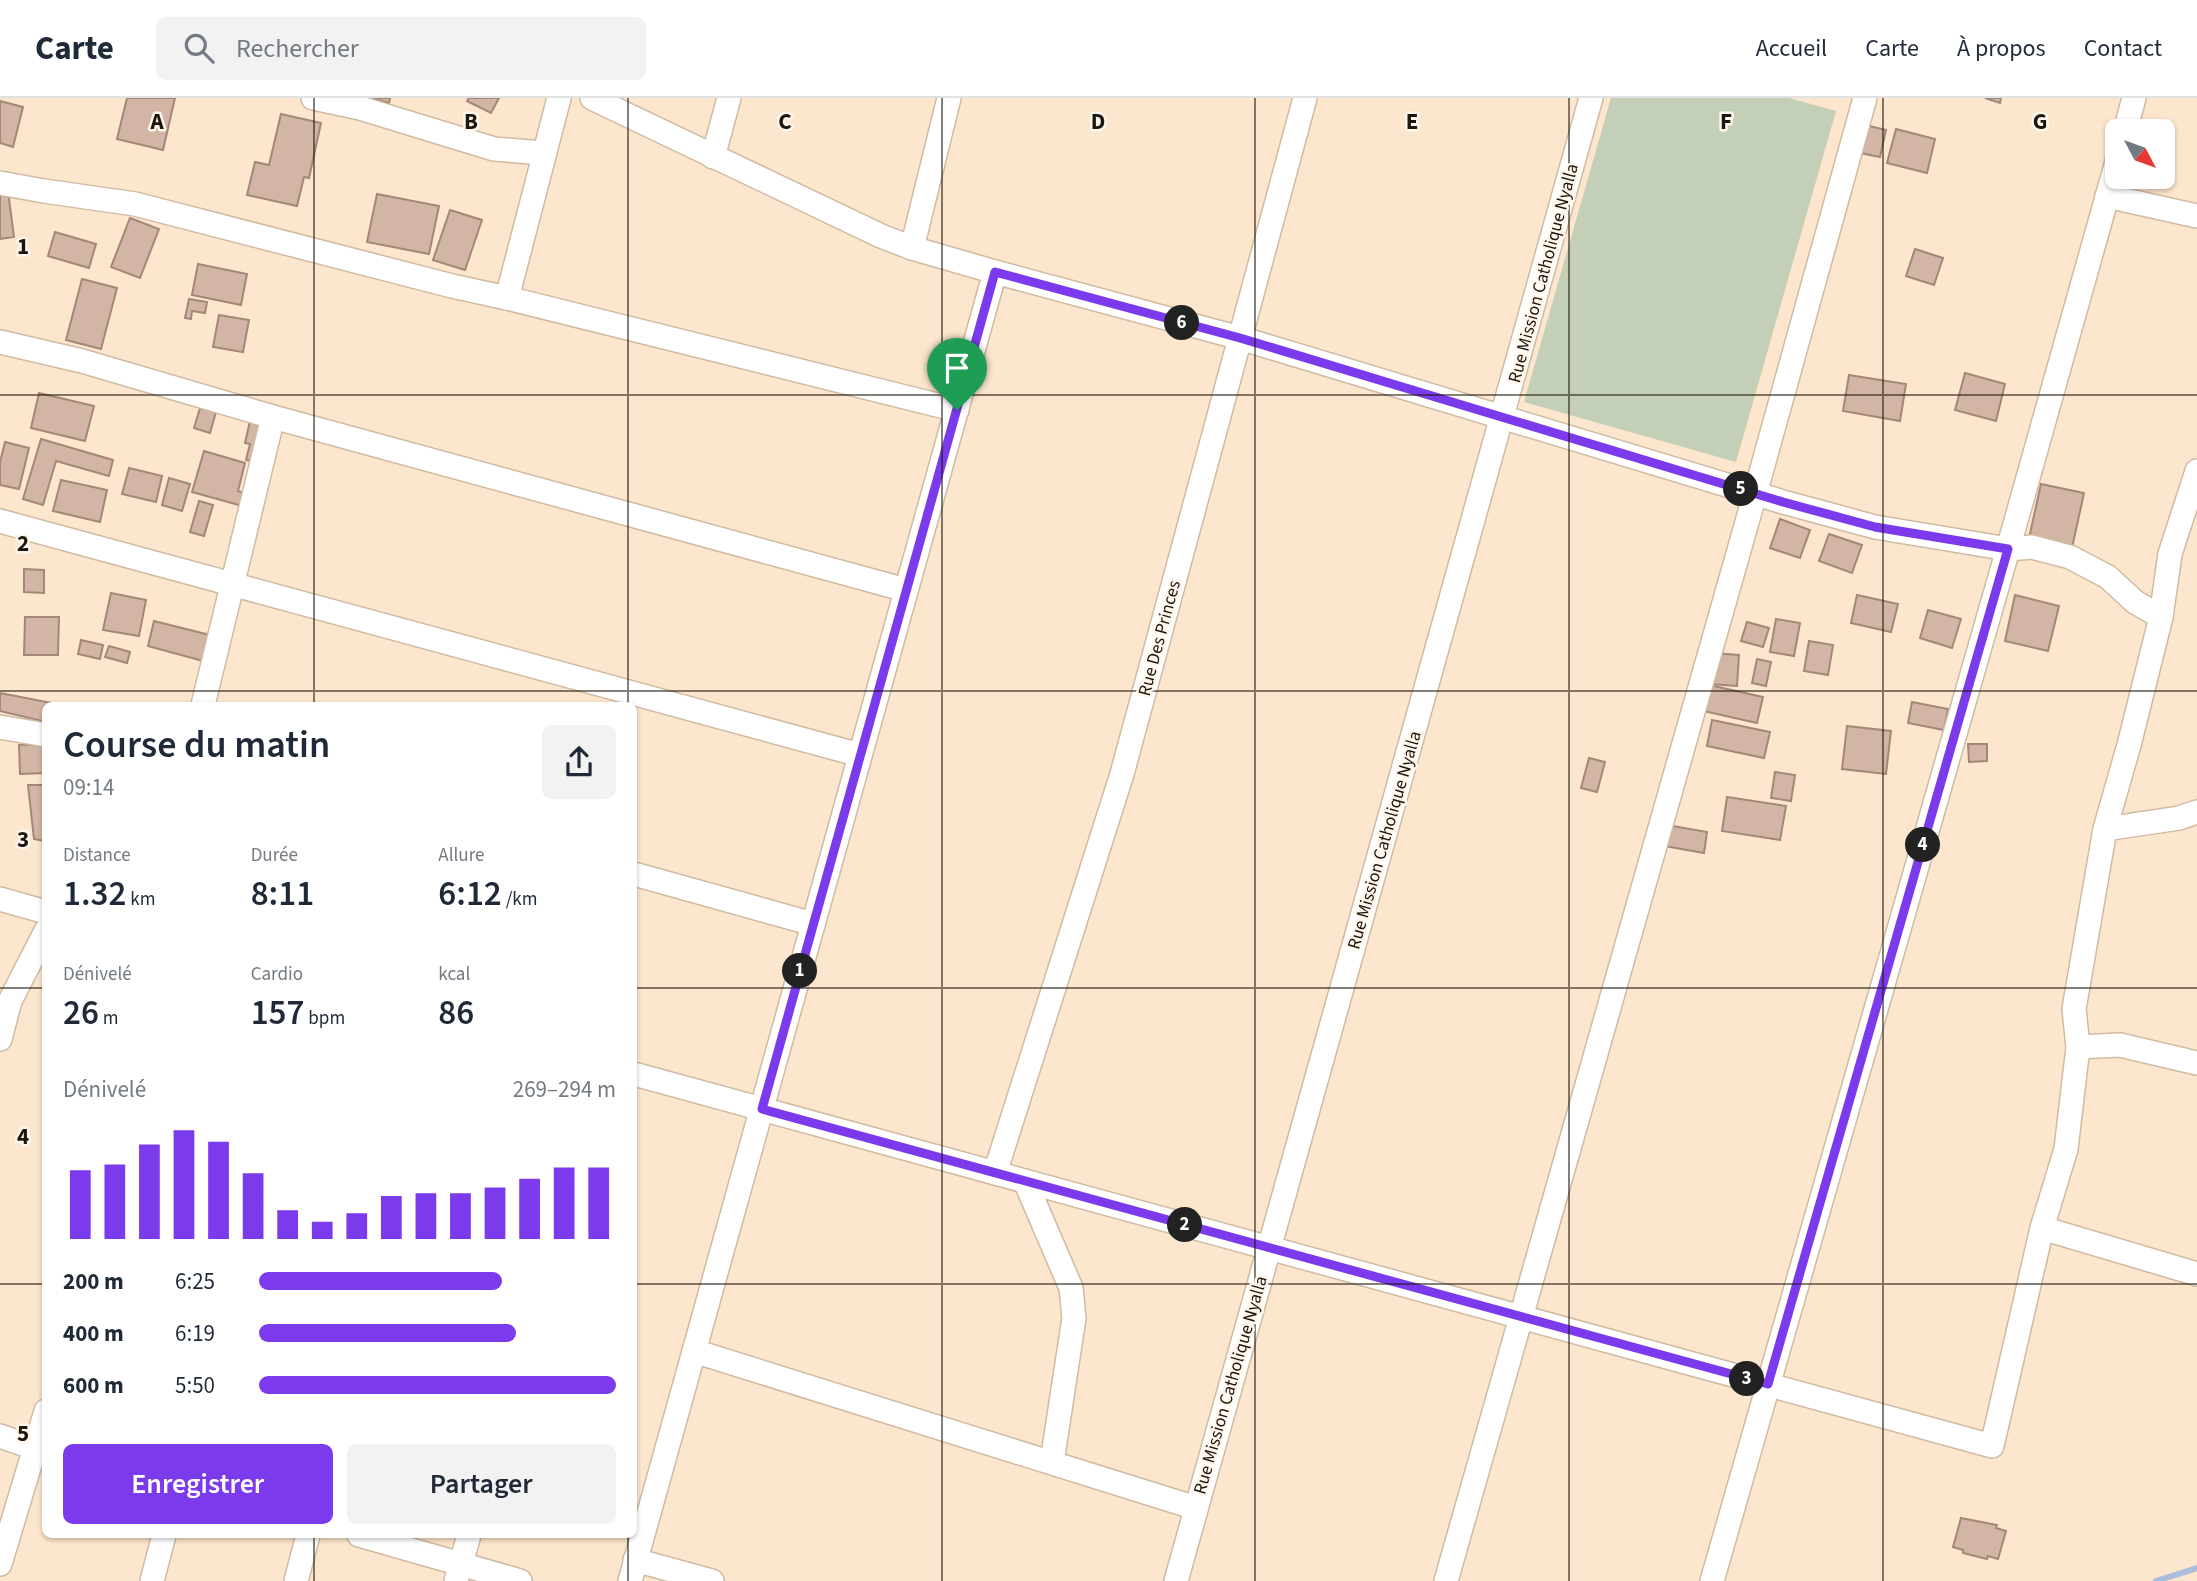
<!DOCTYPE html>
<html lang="fr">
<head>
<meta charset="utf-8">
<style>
	body { margin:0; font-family:"Source Sans 3",sans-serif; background:#f2f2f3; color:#1f2937; height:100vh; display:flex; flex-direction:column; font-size:26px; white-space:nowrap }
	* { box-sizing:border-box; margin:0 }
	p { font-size:23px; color:#747a83 }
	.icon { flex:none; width:38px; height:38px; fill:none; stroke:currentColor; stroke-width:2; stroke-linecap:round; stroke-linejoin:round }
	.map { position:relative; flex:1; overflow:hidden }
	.drawer { position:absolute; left:42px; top:604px; width:595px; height:836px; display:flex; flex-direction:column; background:#fff; border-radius:10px; box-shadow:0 2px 5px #0004 }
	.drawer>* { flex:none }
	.needle { width:46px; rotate:131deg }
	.tools { position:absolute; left:2105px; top:21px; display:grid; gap:14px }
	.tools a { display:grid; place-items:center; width:70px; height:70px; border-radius:10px; background:#fff; box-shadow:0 2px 5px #0004; font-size:35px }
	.pin { position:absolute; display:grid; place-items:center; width:60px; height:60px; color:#fff; margin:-72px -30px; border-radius:50% 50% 50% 0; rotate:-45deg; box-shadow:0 0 7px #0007 }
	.pin .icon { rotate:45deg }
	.km { position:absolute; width:35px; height:35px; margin:-18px; border-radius:50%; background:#222; color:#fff; font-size:19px; line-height:35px; text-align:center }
	.round { display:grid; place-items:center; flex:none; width:74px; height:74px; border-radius:10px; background:#f2f2f3 }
	.head { display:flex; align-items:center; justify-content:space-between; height:119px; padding:0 21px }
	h1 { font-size:38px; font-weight:600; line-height:52px }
	.stats { display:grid; grid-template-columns:repeat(3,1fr); gap:10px; height:119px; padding:7px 21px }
	.stats div { display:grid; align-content:center }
	.stats b { font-size:35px; font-weight:600 }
	.stats small { font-size:19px; font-weight:400 }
	.stats p { font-size:19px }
	.chart { height:196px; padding:14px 21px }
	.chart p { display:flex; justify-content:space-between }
	.chart svg { width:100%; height:126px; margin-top:7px; stroke:#7c3aed; stroke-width:6 }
	.primary-button { display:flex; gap:14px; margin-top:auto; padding:14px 21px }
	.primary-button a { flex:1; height:80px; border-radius:10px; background:#7c3aed; color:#fff; font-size:28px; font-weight:600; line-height:80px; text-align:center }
	.primary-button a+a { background:#f2f2f3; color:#1f2937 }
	ul { padding:0 21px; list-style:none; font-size:23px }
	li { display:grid; grid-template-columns:112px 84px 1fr; align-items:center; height:52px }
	li i { height:18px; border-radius:9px; background:#7c3aed }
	header { display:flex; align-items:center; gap:42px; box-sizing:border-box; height:98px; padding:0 35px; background:#fff; border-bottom:2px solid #e0e1e3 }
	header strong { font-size:33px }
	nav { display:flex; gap:38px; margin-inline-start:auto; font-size:24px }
	.search { width:490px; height:63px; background:#f2f2f3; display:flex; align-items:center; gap:18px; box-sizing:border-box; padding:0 24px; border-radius:10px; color:#747a83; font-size:26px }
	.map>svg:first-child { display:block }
	.green { fill:#c4cfb7 }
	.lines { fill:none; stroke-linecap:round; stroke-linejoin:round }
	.stream { stroke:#abbcdc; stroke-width:6 }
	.building { fill:#d2b5a4; stroke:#a38777; stroke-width:2 }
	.street-casing { stroke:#d0bba2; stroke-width:26 }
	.street { stroke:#fff; stroke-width:23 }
	.route-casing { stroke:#fff; stroke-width:14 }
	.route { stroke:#7c3aed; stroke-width:9 }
	.grid { fill:none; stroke:#1d160c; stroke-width:2; stroke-opacity:0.55 }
	.labels { text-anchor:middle; stroke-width:5; stroke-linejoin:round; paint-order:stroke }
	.street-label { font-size:18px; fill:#1d160c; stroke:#fff6ec }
	.grid-label { font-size:23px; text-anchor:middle; font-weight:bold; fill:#1d160c; stroke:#fff6ec; stroke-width:5; stroke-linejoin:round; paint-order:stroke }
</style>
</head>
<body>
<header>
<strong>Carte</strong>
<div class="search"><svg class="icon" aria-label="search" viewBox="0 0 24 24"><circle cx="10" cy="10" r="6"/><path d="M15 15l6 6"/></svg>Rechercher</div>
<nav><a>Accueil</a><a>Carte</a><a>À propos</a><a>Contact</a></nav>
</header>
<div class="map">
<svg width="2197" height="1483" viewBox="0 0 2197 1483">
	<rect width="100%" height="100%" fill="#fce6cd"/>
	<polygon class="green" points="1611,0 1789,0 1836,13 1736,364 1524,304"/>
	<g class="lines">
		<polyline class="stream" points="2156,1483 2197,1470"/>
	</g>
	<g class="building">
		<polygon points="127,0 175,0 163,52 117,41"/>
		<polygon points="372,0 390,0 389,5"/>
		<polygon points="469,0 499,0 491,15 467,3"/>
		<polygon points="1985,0 2001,0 2000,5"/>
		<polygon points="0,3 23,9 13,49 0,45"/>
		<polygon points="281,16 321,25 309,80 304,79 297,108 247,97 255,64 269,67"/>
		<polygon points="1861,26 1886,32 1880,59 1855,54"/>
		<polygon points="1896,31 1935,41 1927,75 1887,65"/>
		<polygon points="8,93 14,139 0,141 0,94"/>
		<polygon points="377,96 439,108 429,156 367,144"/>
		<polygon points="450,112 482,122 465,172 433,162"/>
		<polygon points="130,120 159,131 140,180 111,169"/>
		<polygon points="55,134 96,146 89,170 48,158"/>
		<polygon points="1915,151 1943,160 1934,187 1906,178"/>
		<polygon points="198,166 247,176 241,207 192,197"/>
		<polygon points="82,181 117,190 101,251 66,242"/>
		<polygon points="189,201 207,204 205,215 192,213 191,221 185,220"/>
		<polygon points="219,217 249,222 243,254 213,249"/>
		<polygon points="1965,275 2005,286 1996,323 1955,312"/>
		<polygon points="1849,277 1906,286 1900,323 1843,313"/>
		<polygon points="39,295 94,308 85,343 31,330"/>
		<polygon points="200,310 216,314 210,335 194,330"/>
		<polygon points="250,323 266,326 257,364 246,362 250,346 245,345"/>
		<polygon points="41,341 113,362 109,378 56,363 43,407 23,401"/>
		<polygon points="5,344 29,350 19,391 0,387 0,364"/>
		<polygon points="204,353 245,365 238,393 249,396 246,409 192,394"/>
		<polygon points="129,370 162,378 156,404 122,396"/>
		<polygon points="169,380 190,386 182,413 162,407"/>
		<polygon points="61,382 107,392 100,424 53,413"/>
		<polygon points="2041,386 2084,395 2072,450 2029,440"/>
		<polygon points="199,403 213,407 204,438 190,434"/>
		<polygon points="1780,421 1810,432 1800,460 1770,450"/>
		<polygon points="1829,436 1862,447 1852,475 1819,463"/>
		<polygon points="24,471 44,472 44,495 24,494"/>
		<polygon points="111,495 146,502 139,538 103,532"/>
		<polygon points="1857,497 1898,506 1891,534 1851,525"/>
		<polygon points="2015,497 2059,508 2048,553 2005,543"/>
		<polygon points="1928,512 1961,521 1952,550 1920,540"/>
		<polygon points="25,519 59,519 58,557 24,557"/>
		<polygon points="1776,521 1800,525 1794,558 1770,554"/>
		<polygon points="154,523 210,537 203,563 148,548"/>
		<polygon points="1747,524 1769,530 1763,549 1741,543"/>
		<polygon points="81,542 103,547 100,561 78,556"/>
		<polygon points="1809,543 1833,547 1828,577 1804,573"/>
		<polygon points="109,548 130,554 127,565 105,559"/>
		<polygon points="1713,555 1739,557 1737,588 1710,586"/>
		<polygon points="1757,561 1771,564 1766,588 1752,585"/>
		<polygon points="1705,586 1763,599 1757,625 1699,612"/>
		<polygon points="0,595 52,605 52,607 46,607 46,624 0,613"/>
		<polygon points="1912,604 1948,611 1944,632 1908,625"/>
		<polygon points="1712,622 1770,634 1764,660 1707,648"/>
		<polygon points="1847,628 1891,633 1886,676 1842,671"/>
		<polygon points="46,646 46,675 20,676 19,647"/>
		<polygon points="1968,646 1987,646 1987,663 1969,664"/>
		<polygon points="1589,660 1605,664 1597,694 1581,690"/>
		<polygon points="1775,674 1795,677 1791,703 1771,700"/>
		<polygon points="28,687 46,687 44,743 34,741"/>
		<polygon points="1727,699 1786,708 1780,742 1722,733"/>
		<polygon points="1667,727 1707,734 1704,755 1664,748"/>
		<polygon points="1961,1420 1997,1427 1996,1430 2006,1433 1998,1461 1988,1458 1987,1461 1963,1455 1963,1452 1953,1449"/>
	</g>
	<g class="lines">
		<g class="street-casing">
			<g id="street">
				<polyline points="313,0 360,10 494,51 543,55"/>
				<polyline points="592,0 881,138 912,150 995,174 1240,240 1783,404 1875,429 2008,451 2032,449 2070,459 2108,479 2135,504 2161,519"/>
				<polyline points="2125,33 2134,0"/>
				<polyline points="713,59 729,0"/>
				<polyline points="0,85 44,93 135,106 452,188 507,200 957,312"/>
				<polyline points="2107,98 2197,118"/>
				<polyline points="912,150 949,0"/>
				<polyline points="507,200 559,0"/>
				<polyline points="0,244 82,263 273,319 906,492"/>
				<polyline points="0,423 860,657"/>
				<polyline points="203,607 273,319"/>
				<polyline points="0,629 46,637"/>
				<polyline points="2105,731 2179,720 2197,714"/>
				<polyline points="634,776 813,826"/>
				<polyline points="0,801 46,814"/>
				<polyline points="0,941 10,903 46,833"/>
				<polyline points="2078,949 2120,947 2197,965"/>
				<polyline points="634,976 1992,1348 2042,1130 2066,1051 2078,949 2074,911 2105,731 2129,647 2161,519 2170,456 2197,373"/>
				<polyline points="995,1075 1122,676 1305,0"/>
				<polyline points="1025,1083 1071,1190 1074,1220 1052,1364"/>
				<polyline points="2042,1130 2197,1176"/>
				<polyline points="694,1253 1196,1410"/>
				<polyline points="0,1338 46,1354"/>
				<polyline points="359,1437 520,1483"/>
				<polyline points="635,1462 712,1483"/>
				<polyline points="0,1466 46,1313"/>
				<polyline points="152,1483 164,1437"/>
				<polyline points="296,1483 308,1437"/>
				<polyline points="456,1483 469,1437"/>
				<polyline points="630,1483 995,174"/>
				<polyline points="1176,1483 1591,0"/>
				<polyline points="1446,1483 1755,396 1865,0"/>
				<polyline points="1712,1483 2008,451 2118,60"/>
			</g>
		</g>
		<use href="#street" class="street"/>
	</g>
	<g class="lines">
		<g class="route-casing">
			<polygon id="route" points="995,174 1240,240 1783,404 1875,429 2008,451 1768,1286 762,1011"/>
		</g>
		<use href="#route" class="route"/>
	</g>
	<path class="grid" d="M314 0V607M628 0V607M942 0V1483M1255 0V1483M1569 0V1483M1883 0V1483M0 297H2197M0 593H2197M0 890H46M634 890H2197M0 1186H46M634 1186H2197M314 1437V1483M628 1437V1483"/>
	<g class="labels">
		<g class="street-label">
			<text transform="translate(1543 175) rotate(-75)" y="6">Rue Mission Catholique Nyalla</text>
			<text transform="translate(1159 540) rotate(-75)" y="6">Rue Des Princes</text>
			<text transform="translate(1384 742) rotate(-74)" y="6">Rue Mission Catholique Nyalla</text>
			<text transform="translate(1230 1287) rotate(-74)" y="6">Rue Mission Catholique Nyalla</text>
		</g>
	</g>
	<g class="grid-label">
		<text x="157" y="31">A</text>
		<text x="471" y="31">B</text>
		<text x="785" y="31">C</text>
		<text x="1098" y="31">D</text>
		<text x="1412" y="31">E</text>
		<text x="1726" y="31">F</text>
		<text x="2040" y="31">G</text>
		<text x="23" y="156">1</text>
		<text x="23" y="453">2</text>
		<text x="23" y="749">3</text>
		<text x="23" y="1046">4</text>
		<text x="23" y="1343">5</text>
	</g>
</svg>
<div class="tools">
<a><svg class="needle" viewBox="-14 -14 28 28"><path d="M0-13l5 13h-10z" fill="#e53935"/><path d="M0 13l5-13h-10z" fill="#747a83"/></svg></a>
</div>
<div class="pin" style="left:957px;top:312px;background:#1e9e55"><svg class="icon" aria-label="arrive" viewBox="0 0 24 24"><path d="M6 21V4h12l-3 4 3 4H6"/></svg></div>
<b class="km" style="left:800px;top:873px">1</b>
<b class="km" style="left:1185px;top:1127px">2</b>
<b class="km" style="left:1747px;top:1281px">3</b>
<b class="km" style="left:1923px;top:747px">4</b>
<b class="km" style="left:1741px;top:391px">5</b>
<b class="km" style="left:1182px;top:225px">6</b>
<section class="drawer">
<div class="head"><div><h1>Course du matin</h1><p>09:14</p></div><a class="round"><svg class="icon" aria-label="share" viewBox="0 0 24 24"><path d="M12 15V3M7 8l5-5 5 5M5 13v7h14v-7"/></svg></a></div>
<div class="stats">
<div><p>Distance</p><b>1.32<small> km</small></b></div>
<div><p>Durée</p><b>8:11</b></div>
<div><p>Allure</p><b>6:12<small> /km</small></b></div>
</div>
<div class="stats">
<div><p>Dénivelé</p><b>26<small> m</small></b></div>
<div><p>Cardio</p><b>157<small> bpm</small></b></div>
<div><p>kcal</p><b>86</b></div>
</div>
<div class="chart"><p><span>Dénivelé</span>269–294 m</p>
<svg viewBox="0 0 160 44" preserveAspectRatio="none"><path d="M5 44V20M15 44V18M25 44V11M35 44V6M45 44V10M55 44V21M65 44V34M75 44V38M85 44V35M95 44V29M105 44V28M115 44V28M125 44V26M135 44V23M145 44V19M155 44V19"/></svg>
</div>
<ul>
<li><b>200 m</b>6:25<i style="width:68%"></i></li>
<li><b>400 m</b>6:19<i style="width:72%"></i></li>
<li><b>600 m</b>5:50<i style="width:100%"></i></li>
</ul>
<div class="primary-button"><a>Enregistrer</a><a>Partager</a></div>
</section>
</div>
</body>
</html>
